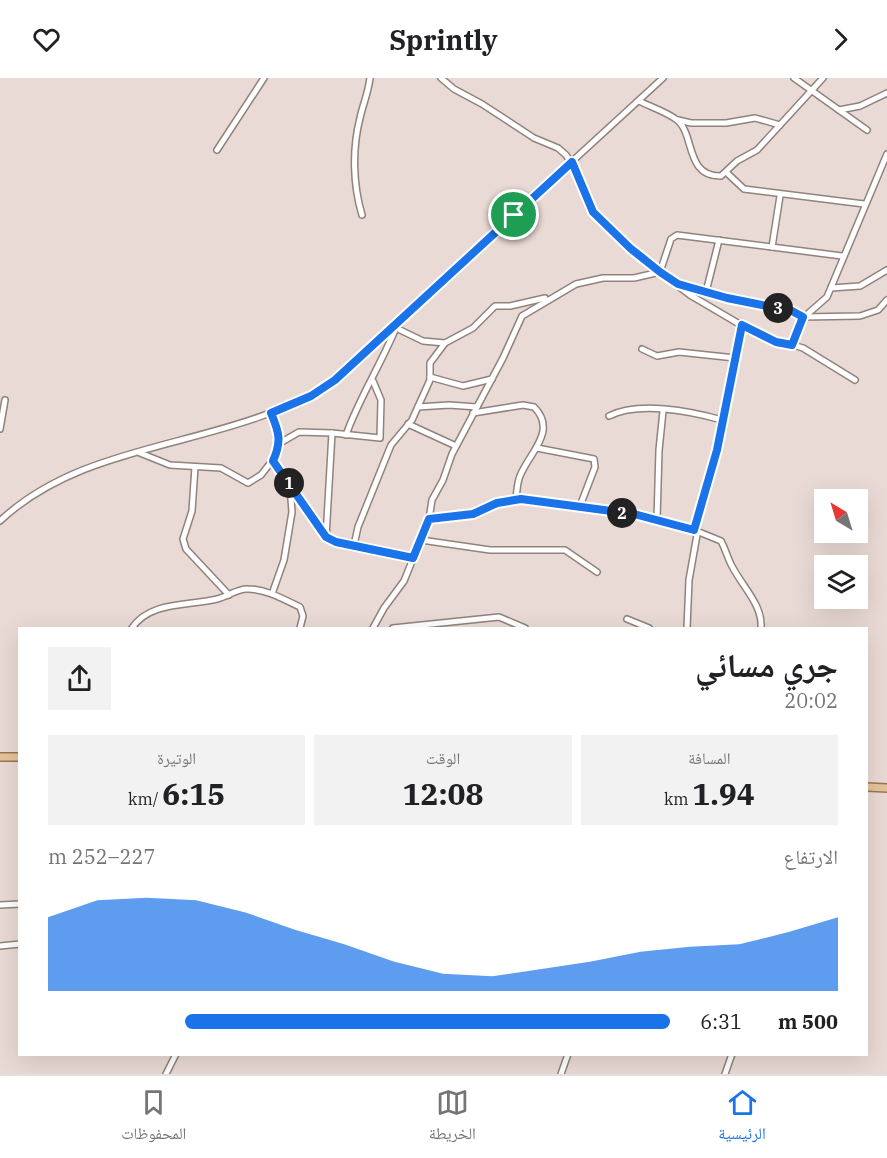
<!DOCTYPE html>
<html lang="ar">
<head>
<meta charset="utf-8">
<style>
	body { margin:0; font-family:"IBM Plex Serif","Noto Naskh Arabic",serif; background:#f2f2f2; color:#202124; direction:rtl; height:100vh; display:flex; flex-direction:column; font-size:22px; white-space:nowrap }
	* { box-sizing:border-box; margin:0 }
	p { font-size:20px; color:#757577 }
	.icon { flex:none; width:33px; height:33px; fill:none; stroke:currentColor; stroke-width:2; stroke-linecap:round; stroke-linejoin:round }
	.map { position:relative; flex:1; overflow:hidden; direction:ltr }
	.side { position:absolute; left:18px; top:549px; width:850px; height:429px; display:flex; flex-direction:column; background:#fff; border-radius:0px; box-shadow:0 6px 24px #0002; direction:rtl }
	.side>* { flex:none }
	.needle { width:39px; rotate:322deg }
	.fabs { position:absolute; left:814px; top:411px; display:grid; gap:12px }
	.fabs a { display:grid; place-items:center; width:54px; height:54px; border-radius:0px; background:#fff; box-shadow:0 6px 24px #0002; font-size:30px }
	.pin { position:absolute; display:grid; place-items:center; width:51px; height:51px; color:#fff; margin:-26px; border:3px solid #fff; border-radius:50%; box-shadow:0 2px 6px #0007 }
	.km { position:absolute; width:30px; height:30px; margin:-15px; border-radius:50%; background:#222; color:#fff; font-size:16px; line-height:30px; text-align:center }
	.round { display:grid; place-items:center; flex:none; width:63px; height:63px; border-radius:0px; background:#f2f2f2 }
	.summary { display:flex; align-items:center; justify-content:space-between; height:102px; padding:0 30px }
	h1 { font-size:33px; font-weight:700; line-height:45px }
	.stats { display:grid; grid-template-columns:repeat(3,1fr); gap:9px; height:102px; padding:6px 30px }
	.stats div { display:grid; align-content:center; border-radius:0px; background:#f2f2f2; text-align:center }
	.stats b { font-size:30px; font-weight:700 }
	.stats small { font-size:16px; font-weight:400 }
	.stats p { font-size:16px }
	.chart { height:168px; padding:12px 30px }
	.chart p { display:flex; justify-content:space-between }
	.chart svg { width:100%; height:108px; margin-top:6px; fill:#1a73e8; opacity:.7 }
	ul { padding:0 30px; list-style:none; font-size:20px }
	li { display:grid; grid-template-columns:96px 72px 1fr; align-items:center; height:45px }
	li i { height:15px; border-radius:8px; background:#1a73e8 }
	header { display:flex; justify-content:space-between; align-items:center; height:78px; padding:0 30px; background:#fff; font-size:27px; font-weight:700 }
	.menu { display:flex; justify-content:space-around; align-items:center; height:84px; border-top:2px solid #e0e0e0; background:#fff; font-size:16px; color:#757577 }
	.menu a { display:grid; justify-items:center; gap:3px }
	.menu .on { color:#1a73e8 }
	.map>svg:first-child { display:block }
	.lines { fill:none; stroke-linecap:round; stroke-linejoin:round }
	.minor-casing { stroke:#90827d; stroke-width:8 }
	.major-casing { stroke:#9d774b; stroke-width:10 }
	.minor { stroke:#fff; stroke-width:5 }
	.major { stroke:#e5c49c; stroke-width:7 }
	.route-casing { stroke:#fff; stroke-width:12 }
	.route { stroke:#1a73e8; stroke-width:8 }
</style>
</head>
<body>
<header><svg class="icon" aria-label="forward" viewBox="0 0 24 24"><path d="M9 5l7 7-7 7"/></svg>Sprintly<svg class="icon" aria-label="heart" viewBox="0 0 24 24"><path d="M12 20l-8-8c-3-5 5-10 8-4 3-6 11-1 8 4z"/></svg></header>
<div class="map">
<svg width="887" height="996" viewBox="0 0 887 996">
	<rect width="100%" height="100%" fill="#eadad5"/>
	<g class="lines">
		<g class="minor-casing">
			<g id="minor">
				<polyline points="441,0 454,11 482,26 534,60 558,70 566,77 578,95 589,127 599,140 645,183 690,217 758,257 803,270 855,302"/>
				<polyline points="794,0 867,52"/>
				<path d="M639 23C651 29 667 34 677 42 695 56 685 99 721 98L737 83 757 72 823 0"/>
				<polyline points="839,32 860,28 887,15"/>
				<polyline points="678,42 691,45 726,45 755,40 780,47"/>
				<polyline points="217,72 264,0"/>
				<polyline points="727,95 744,111 864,126"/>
				<path d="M362 137C353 107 352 71 360 40 363 26 368 16 370 0"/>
				<polyline points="772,169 780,118"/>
				<polyline points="679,206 727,220 792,233 803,239 860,238 878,232 887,222"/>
				<polyline points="831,210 860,208 887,192"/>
				<polyline points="706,214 719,162"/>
				<path d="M742 247 717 372 694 452 721 463C726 472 728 482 733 490 743 509 763 528 761 550"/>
				<polyline points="396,250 423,263 445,265"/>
				<polyline points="792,267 803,240 827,219 887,76"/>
				<polyline points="642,271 657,278 679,274 735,280"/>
				<polyline points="430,299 463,308 492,301"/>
				<polyline points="418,329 449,327 477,329"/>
				<path d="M271 335C279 354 282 363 272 383L290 408 292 434 284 482 272 516"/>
				<path d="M473 335 523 327 534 329C558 353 529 375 520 398 517 405 517 413 516 421"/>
				<path d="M609 338C639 323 690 333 722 342"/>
				<polyline points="408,346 456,368"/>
				<polyline points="0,351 5,322"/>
				<polyline points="332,355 380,360 381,322 373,303"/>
				<path d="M346 357C359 320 383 283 398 245"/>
				<polyline points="280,365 299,354 332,355 326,459"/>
				<polyline points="537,370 594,381 595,389 580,428"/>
				<polyline points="140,375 170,387 221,390 248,405 261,397 272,383"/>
				<polyline points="195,389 192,433 183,461 186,471 229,517"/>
				<polyline points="291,409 318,449 326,459 336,464 413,481"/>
				<polyline points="429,441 432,422 443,402 452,376 503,280 522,238 576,206 603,200 634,200 660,194 671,161 677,157 842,178"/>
				<polyline points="657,442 659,372 663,333"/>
				<path d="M0 443C91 357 235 372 335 301L663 0"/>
				<polyline points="421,462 490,472 565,472 597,494"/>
				<polyline points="354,467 358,449 391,367 412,342 430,302 430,285 445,265 473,250 495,228 510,228 545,220"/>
				<polyline points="627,541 649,550"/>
				<path d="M132 550C150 523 189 528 217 521 227 519 238 510 248 511 266 511 283 521 300 529L303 538 300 550"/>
				<polyline points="373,550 384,530 404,503 429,441 473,436 508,422 521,421 634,436 694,452 697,457 689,502 687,550"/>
				<polyline points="393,550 499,539 525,550"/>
				<polyline points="0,827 20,826"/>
				<polyline points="0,868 20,866"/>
				<polyline points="166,996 176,976"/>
				<polyline points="561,996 568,976"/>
				<polyline points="725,996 732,976"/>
			</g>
		</g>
		<g class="major-casing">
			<g id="major">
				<polyline points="0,679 20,679"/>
				<polyline points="867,709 887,710"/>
			</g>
		</g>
		<use href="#minor" class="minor"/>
		<use href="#major" class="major"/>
	</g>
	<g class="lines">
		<g class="route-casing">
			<path id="route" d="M572 84 593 134 630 170 660 194 678 206 727 220 792 233 803 239 792 267 776 264 742 247 717 372 694 452 634 436 521 421 497 425 473 436 429 441 413 480 336 464 326 459 273 383C282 363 279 354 271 335L311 318 335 302Z"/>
		</g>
		<use href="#route" class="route"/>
	</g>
</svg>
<div class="fabs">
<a><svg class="needle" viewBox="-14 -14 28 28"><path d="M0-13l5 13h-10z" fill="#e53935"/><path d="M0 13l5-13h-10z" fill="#757577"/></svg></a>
<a><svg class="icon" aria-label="layers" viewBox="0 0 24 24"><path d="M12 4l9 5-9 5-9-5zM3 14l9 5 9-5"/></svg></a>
</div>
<div class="pin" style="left:514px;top:137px;background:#1e9e55"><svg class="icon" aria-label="arrive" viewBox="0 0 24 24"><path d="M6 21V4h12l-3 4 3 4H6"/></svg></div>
<b class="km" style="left:289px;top:405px">1</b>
<b class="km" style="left:622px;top:435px">2</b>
<b class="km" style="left:778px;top:230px">3</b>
<section class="side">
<div class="summary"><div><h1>جري مسائي</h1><p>20:02</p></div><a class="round"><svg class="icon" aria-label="share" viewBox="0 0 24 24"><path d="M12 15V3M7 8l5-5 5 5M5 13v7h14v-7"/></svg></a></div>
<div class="stats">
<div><p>المسافة</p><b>1.94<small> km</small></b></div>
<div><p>الوقت</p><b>12:08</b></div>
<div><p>الوتيرة</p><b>6:15<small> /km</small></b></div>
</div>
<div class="chart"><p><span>الارتفاع</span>227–252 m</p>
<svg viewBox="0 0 160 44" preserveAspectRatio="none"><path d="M0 44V14L10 7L20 6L30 7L40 12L50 19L60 25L70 32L80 37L90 38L100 35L110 32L120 28L130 26L140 25L150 20L160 14V44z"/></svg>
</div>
<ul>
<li><b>500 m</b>6:31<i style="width:78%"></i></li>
</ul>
</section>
</div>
<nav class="menu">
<a class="on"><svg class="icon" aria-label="home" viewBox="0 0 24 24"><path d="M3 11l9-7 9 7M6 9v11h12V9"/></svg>الرئيسية</a>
<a><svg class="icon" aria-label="map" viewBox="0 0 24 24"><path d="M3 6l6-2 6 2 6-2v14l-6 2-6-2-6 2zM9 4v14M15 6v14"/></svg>الخريطة</a>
<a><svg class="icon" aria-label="saved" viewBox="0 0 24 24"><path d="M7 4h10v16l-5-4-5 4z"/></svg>المحفوظات</a>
</nav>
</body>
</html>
